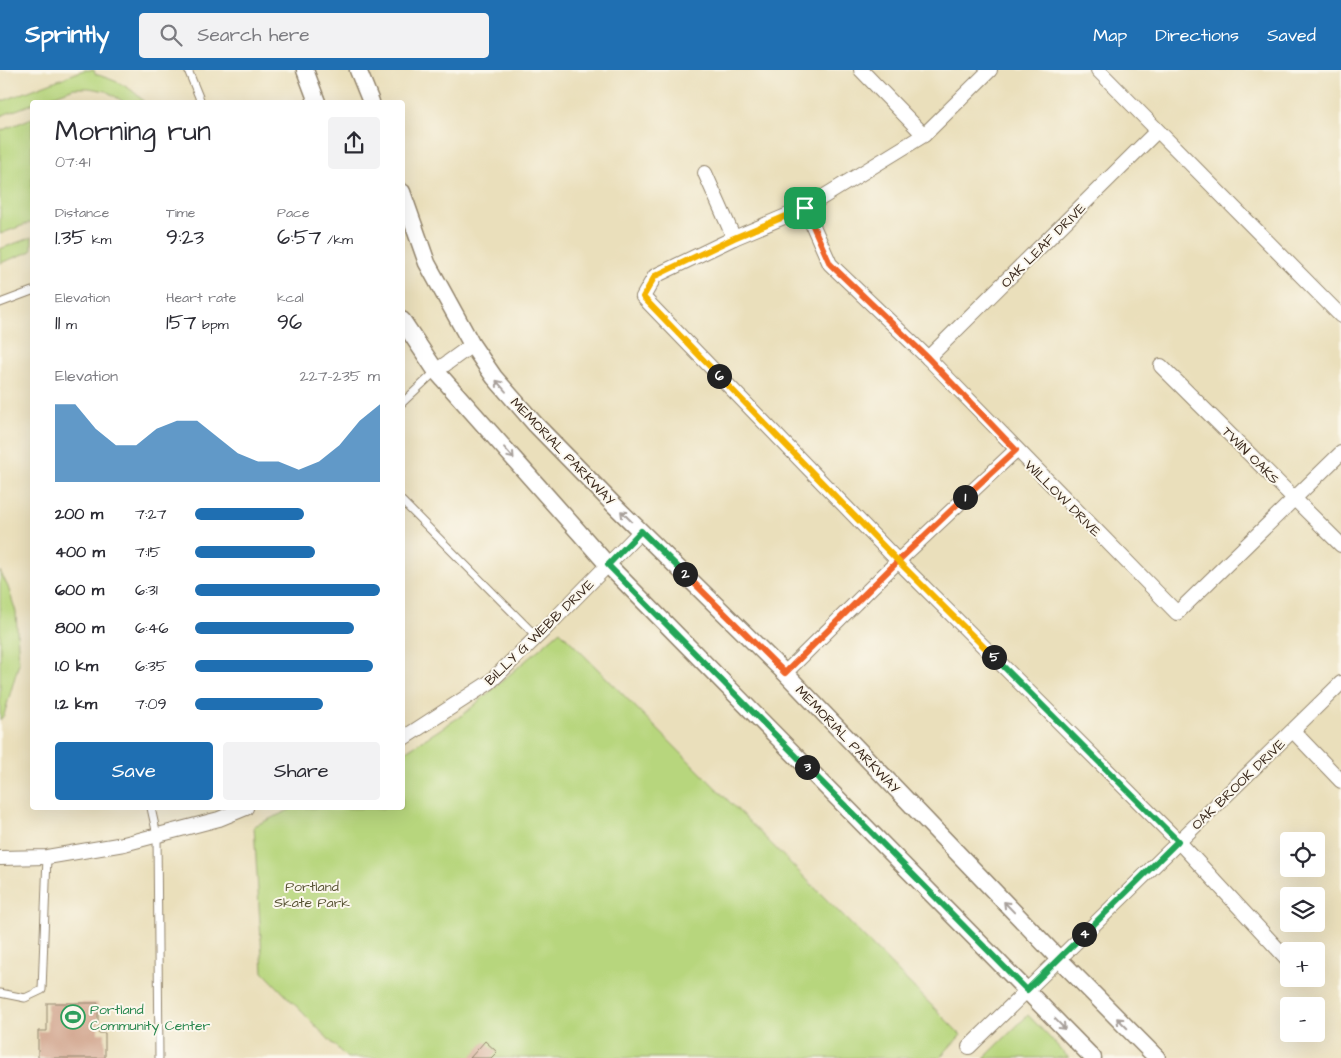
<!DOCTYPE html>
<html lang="en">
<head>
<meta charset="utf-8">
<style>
	body { margin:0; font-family:"Architects Daughter",sans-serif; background:#f2f2f3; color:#2b2b33; height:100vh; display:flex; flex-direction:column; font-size:19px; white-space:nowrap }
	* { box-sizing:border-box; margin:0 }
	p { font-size:16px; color:#7c7c81 }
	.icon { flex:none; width:28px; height:28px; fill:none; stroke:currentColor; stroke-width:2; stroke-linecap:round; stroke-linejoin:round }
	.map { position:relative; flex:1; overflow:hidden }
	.drawer { position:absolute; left:30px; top:30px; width:375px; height:710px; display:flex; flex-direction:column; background:#fff; border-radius:5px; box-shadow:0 5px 20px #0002 }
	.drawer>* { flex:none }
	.buttons { position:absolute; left:1280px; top:762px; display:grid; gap:10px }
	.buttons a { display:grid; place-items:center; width:45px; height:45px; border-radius:5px; background:#fff; box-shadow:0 5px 20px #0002; font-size:25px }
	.pin { position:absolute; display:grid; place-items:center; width:42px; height:42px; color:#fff; margin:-21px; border-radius:10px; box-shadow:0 2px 8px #0006 }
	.km { position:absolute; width:25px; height:25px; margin:-12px; border-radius:50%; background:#222; color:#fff; font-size:14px; line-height:25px; text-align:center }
	.round { display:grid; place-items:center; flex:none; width:52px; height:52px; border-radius:5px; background:#f2f2f3 }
	.headline { display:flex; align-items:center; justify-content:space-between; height:85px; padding:0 25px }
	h1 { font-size:28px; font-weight:600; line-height:38px }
	.stats { display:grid; grid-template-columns:repeat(3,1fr); gap:8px; height:85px; padding:5px 25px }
	.stats div { display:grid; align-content:center }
	.stats b { font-size:21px; font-weight:600 }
	.stats small { font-size:14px; font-weight:400 }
	.stats p { font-size:14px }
	.chart { height:140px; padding:10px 25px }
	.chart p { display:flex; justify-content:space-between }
	.chart svg { width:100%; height:90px; margin-top:5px; fill:#1f6fb2; opacity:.7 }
	.primary-button { display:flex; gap:10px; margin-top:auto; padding:10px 25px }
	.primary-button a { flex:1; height:58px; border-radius:5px; background:#1f6fb2; color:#fff; font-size:20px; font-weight:600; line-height:58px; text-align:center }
	.primary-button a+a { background:#f2f2f3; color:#2b2b33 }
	ul { padding:0 25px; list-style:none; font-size:16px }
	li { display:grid; grid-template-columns:80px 60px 1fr; align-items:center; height:38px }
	li i { height:12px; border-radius:6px; background:#1f6fb2 }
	header { display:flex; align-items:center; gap:30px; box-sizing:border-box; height:70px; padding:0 25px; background:#1f6fb2; color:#fff }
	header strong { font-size:24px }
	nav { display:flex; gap:28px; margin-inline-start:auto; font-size:18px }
	.search { width:350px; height:45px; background:#f2f2f3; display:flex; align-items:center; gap:12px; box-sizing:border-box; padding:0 18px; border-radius:5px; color:#7c7c81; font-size:19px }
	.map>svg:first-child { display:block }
	.green { fill:#b7d67d; stroke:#79804e }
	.building { fill:#d1a48d }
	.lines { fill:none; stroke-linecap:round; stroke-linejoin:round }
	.service-casing { stroke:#92846c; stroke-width:9 }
	.minor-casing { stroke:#92846c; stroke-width:16 }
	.tertiary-casing { stroke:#92846c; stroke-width:19 }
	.service { stroke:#fff; stroke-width:7 }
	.minor { stroke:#fff; stroke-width:14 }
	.tertiary { stroke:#fff; stroke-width:16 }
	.oneway { stroke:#a79f9a }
	.split-1-casing { stroke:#fff; stroke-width:10 }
	.split-2-casing { stroke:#fff; stroke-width:10 }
	.split-3-casing { stroke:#fff; stroke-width:10 }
	.split-4-casing { stroke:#fff; stroke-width:10 }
	.split-5-casing { stroke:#fff; stroke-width:10 }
	.split-6-casing { stroke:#fff; stroke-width:10 }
	.split-7-casing { stroke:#fff; stroke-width:10 }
	.split-1 { stroke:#f0652b; stroke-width:6 }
	.split-2 { stroke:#f0652b; stroke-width:6 }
	.split-3 { stroke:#22a559; stroke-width:6 }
	.split-4 { stroke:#22a559; stroke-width:6 }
	.split-5 { stroke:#22a559; stroke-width:6 }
	.split-6 { stroke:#f5b400; stroke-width:6 }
	.split-7 { stroke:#f5b400; stroke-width:6 }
	.labels { text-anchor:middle; stroke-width:4; stroke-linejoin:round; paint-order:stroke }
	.street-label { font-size:14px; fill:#3b2a1e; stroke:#fbf7ec }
	.park-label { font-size:14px; fill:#5a5536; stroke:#fbf7ec }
	.leisure-label { font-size:14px; fill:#27864d; stroke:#fbf7ec; text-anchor:start }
</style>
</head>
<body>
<header>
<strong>Sprintly</strong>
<div class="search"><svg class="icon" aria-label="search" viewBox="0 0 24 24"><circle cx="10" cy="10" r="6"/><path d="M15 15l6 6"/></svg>Search here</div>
<nav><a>Map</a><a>Directions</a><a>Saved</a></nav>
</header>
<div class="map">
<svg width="1341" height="988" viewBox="0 0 1341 988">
	<rect width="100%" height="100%" fill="#fbf7ec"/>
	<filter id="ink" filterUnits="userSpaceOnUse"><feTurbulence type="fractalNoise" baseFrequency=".02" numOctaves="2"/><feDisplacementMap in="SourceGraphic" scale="10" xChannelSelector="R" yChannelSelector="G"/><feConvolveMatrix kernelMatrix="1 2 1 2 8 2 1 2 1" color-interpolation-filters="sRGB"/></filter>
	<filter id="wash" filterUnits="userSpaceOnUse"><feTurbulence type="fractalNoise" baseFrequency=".0096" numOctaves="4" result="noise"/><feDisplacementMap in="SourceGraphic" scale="20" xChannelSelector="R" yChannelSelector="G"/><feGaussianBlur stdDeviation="1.12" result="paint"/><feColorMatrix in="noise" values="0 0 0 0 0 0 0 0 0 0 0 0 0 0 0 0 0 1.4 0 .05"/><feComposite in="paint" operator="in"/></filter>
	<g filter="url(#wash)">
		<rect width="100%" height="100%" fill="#eadfbb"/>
		<g class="green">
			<path d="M84 0H94L95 4C114 10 131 16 144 32H124L106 21 89 18H74L37 32H32V34L0 46V32Z"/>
			<polygon points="32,48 32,152 0,164 0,61"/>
			<polygon points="32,167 32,181 0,193 0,179"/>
			<polygon points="0,501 8,517 16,542 19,593 4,645 0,650"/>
			<polygon points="560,561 961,965 939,988 347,988 263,902 254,756 294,738 402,738 403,683 464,644"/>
			<polygon points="1028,945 1069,988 984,988"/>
		</g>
		<g id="blocks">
			<g class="building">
				<polygon points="47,933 98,933 98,963 105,963 105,988 38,988 38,961 47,961"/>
				<polygon points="485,971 497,982 491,988 470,988"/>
			</g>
		</g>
	</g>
	<g filter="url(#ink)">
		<use href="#blocks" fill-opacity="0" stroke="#92846c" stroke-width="1"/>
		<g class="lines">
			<g class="service-casing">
				<g id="service">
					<polyline points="188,0 201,32"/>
					<polyline points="0,233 32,221"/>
					<polyline points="402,333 436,301"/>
					<polyline points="402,431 537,567"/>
					<polyline points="151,738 157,765 159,988"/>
					<polyline points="0,923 25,928 42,920 47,787"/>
				</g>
			</g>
			<g class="minor-casing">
				<g id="minor">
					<polyline points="861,0 924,65"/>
					<polyline points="990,0 924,65 805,138 734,168 655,206 643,227 898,491 1178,771 1289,891"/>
					<polyline points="1098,0 1341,246"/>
					<polyline points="705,103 734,168"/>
					<polyline points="805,138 830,194 928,288 1177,543 1341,383"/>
					<polyline points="928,288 1157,61"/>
					<polyline points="1161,296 1341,475"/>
					<polyline points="436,301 472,275"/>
					<polyline points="785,603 898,491 1016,380"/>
					<polyline points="1293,661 1341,711"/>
					<polyline points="402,669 490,612 545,559 641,461"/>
					<polyline points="0,788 47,787 124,774 219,749 246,738"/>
					<polyline points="969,977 1341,613"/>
				</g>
			</g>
			<g class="tertiary-casing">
				<g id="tertiary">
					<polyline points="305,0 317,32"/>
					<polyline points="358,0 371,32"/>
					<polyline points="402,122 427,193 472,275 494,307 535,354 613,434 785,603 1059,889 1157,988"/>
					<polyline points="402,250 436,301 608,495 1093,988"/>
				</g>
			</g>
			<use href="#service" class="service"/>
			<use href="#minor" class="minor"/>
			<use href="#tertiary" class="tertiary"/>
		</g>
		<defs><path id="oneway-shaft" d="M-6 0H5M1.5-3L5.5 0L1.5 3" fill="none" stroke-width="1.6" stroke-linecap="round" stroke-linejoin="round" transform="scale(1.25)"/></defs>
		<g class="oneway">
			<use href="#oneway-shaft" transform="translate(501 316) rotate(-131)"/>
			<use href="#oneway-shaft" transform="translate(509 383) rotate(49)"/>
			<use href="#oneway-shaft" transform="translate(626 446) rotate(-135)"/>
			<use href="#oneway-shaft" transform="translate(1009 837) rotate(-134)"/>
			<use href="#oneway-shaft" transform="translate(1122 953) rotate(-135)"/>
			<use href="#oneway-shaft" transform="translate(1060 954) rotate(46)"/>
		</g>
	</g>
	<g class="lines" filter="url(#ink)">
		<g class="split-1-casing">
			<polyline id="split-1" points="805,138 830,194 928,288 1016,380 965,427"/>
		</g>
		<g class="split-2-casing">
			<polyline id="split-2" points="685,504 785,603 898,491 965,427"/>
		</g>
		<g class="split-3-casing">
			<polyline id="split-3" points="685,504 641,461 608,495 807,697"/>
		</g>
		<g class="split-4-casing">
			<polyline id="split-4" points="807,697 1027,920 1084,864"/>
		</g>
		<g class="split-5-casing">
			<polyline id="split-5" points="994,587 1178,771 1084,864"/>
		</g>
		<g class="split-6-casing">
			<polyline id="split-6" points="719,306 898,491 994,587"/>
		</g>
		<g class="split-7-casing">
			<polyline id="split-7" points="719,306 643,227 655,206 734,168 805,138"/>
		</g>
		<use href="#split-1" class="split-1"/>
		<use href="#split-2" class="split-2"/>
		<use href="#split-3" class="split-3"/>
		<use href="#split-4" class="split-4"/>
		<use href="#split-5" class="split-5"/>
		<use href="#split-6" class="split-6"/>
		<use href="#split-7" class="split-7"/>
	</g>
	<defs>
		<g id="stadium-ring" transform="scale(1.25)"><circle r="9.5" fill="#fbf7ec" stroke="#2e9e5b" stroke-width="1.5"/><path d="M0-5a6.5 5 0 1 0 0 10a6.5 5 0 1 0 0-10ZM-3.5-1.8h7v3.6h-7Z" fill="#2e9e5b"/></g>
	</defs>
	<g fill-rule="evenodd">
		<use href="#stadium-ring" x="73" y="947"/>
	</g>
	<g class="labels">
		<g class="street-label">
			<text transform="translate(1043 175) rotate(-45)" y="5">OAK LEAF DRIVE</text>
			<text transform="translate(563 381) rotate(46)" y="5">MEMORIAL PARKWAY</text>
			<text transform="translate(1251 385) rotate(45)" y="5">TWIN OAKS</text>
			<text transform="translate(1063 428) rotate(45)" y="5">WILLOW DRIVE</text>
			<text transform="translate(539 562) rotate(-44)" y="5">BILLY G WEBB DRIVE</text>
			<text transform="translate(848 669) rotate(46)" y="5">MEMORIAL PARKWAY</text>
			<text transform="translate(1238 714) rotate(-44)" y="5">OAK BROOK DRIVE</text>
		</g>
		<g class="park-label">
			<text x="312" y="821">Portland<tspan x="312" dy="16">Skate Park</tspan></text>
		</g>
		<g class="leisure-label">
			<text x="90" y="944">Portland<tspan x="90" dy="16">Community Center</tspan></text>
		</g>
	</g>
</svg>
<div class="buttons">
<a><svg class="icon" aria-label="locate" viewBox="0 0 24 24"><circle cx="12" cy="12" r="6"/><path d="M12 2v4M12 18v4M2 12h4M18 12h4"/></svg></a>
<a><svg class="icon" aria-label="layers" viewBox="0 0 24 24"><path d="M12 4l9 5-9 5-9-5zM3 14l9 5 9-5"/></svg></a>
<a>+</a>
<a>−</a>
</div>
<div class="pin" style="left:805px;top:138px;background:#1e9e55"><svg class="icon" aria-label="arrive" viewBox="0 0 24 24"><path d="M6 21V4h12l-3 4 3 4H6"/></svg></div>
<b class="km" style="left:965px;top:427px">1</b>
<b class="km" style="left:685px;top:504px">2</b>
<b class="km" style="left:807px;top:697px">3</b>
<b class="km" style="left:1084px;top:864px">4</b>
<b class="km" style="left:994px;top:587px">5</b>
<b class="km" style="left:719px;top:306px">6</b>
<section class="drawer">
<div class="headline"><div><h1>Morning run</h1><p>07:41</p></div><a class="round"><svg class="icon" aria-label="share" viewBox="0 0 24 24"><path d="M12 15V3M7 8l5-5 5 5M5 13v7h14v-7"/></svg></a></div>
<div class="stats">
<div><p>Distance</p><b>1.35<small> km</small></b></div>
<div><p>Time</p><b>9:23</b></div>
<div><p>Pace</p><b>6:57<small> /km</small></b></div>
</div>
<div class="stats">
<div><p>Elevation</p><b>11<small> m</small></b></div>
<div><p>Heart rate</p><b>157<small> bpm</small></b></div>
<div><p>kcal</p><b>96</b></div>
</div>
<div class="chart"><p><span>Elevation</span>227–235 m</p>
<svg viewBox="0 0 160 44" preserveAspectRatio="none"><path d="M0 44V6L10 6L20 18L30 26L40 26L50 18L60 14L70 14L80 22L90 30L100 34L110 34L120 38L130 34L140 26L150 14L160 6V44z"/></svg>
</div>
<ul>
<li><b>200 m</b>7:27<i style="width:59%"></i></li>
<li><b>400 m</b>7:15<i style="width:65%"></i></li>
<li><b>600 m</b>6:31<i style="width:100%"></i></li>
<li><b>800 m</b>6:46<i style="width:86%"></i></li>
<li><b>1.0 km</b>6:35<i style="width:96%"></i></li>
<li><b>1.2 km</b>7:09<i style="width:69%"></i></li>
</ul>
<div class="primary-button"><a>Save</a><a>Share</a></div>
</section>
</div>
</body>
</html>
